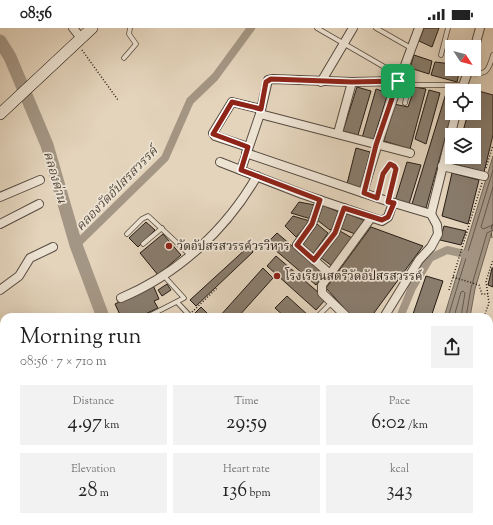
<!DOCTYPE html>
<html lang="en">
<head>
<meta charset="utf-8">
<style>
	body { margin:0; font-family:"Sorts Mill Goudy","Noto Serif Thai",serif; background:#f2f2f2; color:#222; height:100vh; display:flex; flex-direction:column; font-size:15px; white-space:nowrap }
	* { box-sizing:border-box; margin:0 }
	p { font-size:13px; color:#767676 }
	.icon { flex:none; width:22px; height:22px; fill:none; stroke:currentColor; stroke-width:2; stroke-linecap:round; stroke-linejoin:round }
	.map { position:relative; flex:1; overflow:hidden }
	.side { position:absolute; left:0px; top:285px; width:493px; height:212px; display:flex; flex-direction:column; background:#fff; border-radius:12px 12px 0 0; box-shadow:0 4px 16px #0002 }
	.side>* { flex:none }
	.needle { width:26px; rotate:126deg }
	.controls { position:absolute; left:445px; top:12px; display:grid; gap:8px }
	.controls a { display:grid; place-items:center; width:36px; height:36px; border-radius:0px; background:#fff; box-shadow:0 4px 16px #0002; font-size:20px }
	.pin { position:absolute; display:grid; place-items:center; width:34px; height:34px; color:#fff; margin:-17px; border-radius:8px; box-shadow:0 2px 6px #0006 }
	.round { display:grid; place-items:center; flex:none; width:42px; height:42px; border-radius:0px; background:#f2f2f2 }
	.head { display:flex; align-items:center; justify-content:space-between; height:68px; padding:0 20px }
	h1 { font-size:22px; font-weight:600; line-height:30px }
	.figures { display:grid; grid-template-columns:repeat(3,1fr); gap:6px; height:68px; padding:4px 20px }
	.figures div { display:grid; align-content:center; border-radius:0px; background:#f2f2f2; text-align:center }
	.figures b { font-size:20px; font-weight:600 }
	.figures small { font-size:11px; font-weight:400 }
	.figures p { font-size:11px }
	.status { display:flex; justify-content:space-between; align-items:center; height:28px; padding:0 20px; background:#fff; direction:ltr }
	.status svg { height:11px; fill:currentColor }
	.map>svg:first-child { display:block }
	.water { fill:#a49684; stroke:#726658 }
	.lines { fill:none; stroke-linecap:round; stroke-linejoin:round }
	.shore { stroke:#665a4d; stroke-width:1 }
	.canal { stroke:#a49684; stroke-width:8 }
	.river { stroke:#a49684; stroke-width:13 }
	.ferry { stroke:#53473c; stroke-width:1; stroke-dasharray:5 4; stroke-linecap:butt }
	.building { fill:#897c6c; stroke:#271d16 }
	.lane-casing { stroke:#564b40; stroke-width:5.5 }
	.street-casing { stroke:#564b40; stroke-width:10 }
	.secondary-casing { stroke:#271d16; stroke-width:12 }
	.path { stroke:#271d16; stroke-width:1.5; stroke-dasharray:1 2; stroke-linecap:butt }
	.lane { stroke:#ede3d3; stroke-width:4 }
	.street { stroke:#ede3d3; stroke-width:8 }
	.secondary { stroke:#ede3d3; stroke-width:11 }
	.route-casing { stroke:#fff; stroke-width:8 }
	.route { stroke:#8f2418; stroke-width:5 }
	.poi-dot { fill:#8f2418; stroke:#ede3d3; stroke-width:1.5 }
	.labels { text-anchor:middle; stroke-width:3.5; stroke-linejoin:round; paint-order:stroke }
	.poi-label { font-size:12px; fill:#271d16; stroke:#ede3d3; text-anchor:start }
	.water-label { font-size:13px; font-style:italic; fill:#53473c; stroke:#ede3d3 }
</style>
</head>
<body>
<div class="status"><b>08:56</b><svg viewBox="0 0 49 12"><path d="M0 12V9h3v3zM5 12V6h3v6zM10 12V3h3v9zM15 12V0h3v12zM26 1h20v11H26zM47 4h2v5h-2z"/></svg></div>
<div class="map">
<svg width="493" height="497" viewBox="0 0 493 497">
	<rect width="100%" height="100%" fill="#e4d4bc"/>
	<filter id="stains"><feTurbulence type="fractalNoise" baseFrequency=".005" numOctaves="4"/><feColorMatrix values="0 0 0 0 .2 0 0 0 0 .09 0 0 0 0 .02 0 0 0 .5 -.17"/></filter>
	<radialGradient id="worn" r=".72"><stop offset=".6" stop-color="#630" stop-opacity="0"/><stop offset="1" stop-color="#630" stop-opacity=".3"/></radialGradient>
	<g class="water">
		<polygon points="493,128 493,200 475,261 470,289 444,289"/>
		<polygon points="379,493 452,493 443,497 368,497"/>
	</g>
	<g class="lines">
		<g class="shore">
			<polyline points="493,159 481,199 483,201 493,197"/>
			<polyline points="448,289 493,142"/>
			<polyline points="454,289 461,264 463,263 465,265 461,289"/>
			<polyline points="466,289 471,260 487,205 493,202"/>
		</g>
		<g class="canal">
			<polyline points="76,217 165,130 190,73 215,49 251,0"/>
			<polyline points="400,289 412,260 430,230 447,222 473,228"/>
		</g>
		<g class="river">
			<polyline points="0,13 10,29 47,117 76,217 103,289"/>
			<polyline points="195,493 200,497"/>
		</g>
		<polyline class="ferry" points="492,210 491,202 493,194"/>
	</g>
	<g class="building">
		<polygon points="424,0 439,0 432,19 419,13"/>
		<polygon points="414,27 432,33 429,46 410,40"/>
		<polygon points="435,34 452,36 452,41 460,41 457,54 431,47"/>
		<polygon points="357,59 371,63 358,107 343,103"/>
		<polygon points="415,59 426,61 410,121 384,113 394,76 408,79"/>
		<polygon points="376,61 388,65 373,113 362,110"/>
		<polygon points="429,62 440,65 426,116 415,111"/>
		<polygon points="447,62 458,63 452,63 452,85 426,180 412,176"/>
		<polygon points="475,62 493,67 493,107 484,144 454,136 456,129 474,129 474,107 462,107 468,85 474,85"/>
		<polygon points="356,120 370,124 361,161 347,156"/>
		<polygon points="407,134 421,137 409,176 395,173"/>
		<polygon points="452,145 479,152 468,196 442,188"/>
		<polygon points="299,174 315,177 311,191 291,185"/>
		<polygon points="322,177 339,184 335,199 330,202 317,192"/>
		<polygon points="345,185 366,193 355,206 340,200"/>
		<polygon points="293,188 310,193 296,209 285,198"/>
		<polygon points="146,194 155,202 138,219 129,210"/>
		<polygon points="317,196 328,205 313,226 301,216"/>
		<polygon points="444,198 466,203 461,217 440,212"/>
		<polygon points="371,199 423,218 371,289 352,289 326,260"/>
		<polygon points="340,203 352,210 332,238 320,229"/>
		<polygon points="277,205 325,246 316,257 267,215"/>
		<polygon points="163,206 181,227 158,247 140,225"/>
		<polygon points="249,218 253,224 196,278 190,272"/>
		<polygon points="276,228 326,271 316,282 267,238"/>
		<polygon points="263,240 273,250 238,289 219,289"/>
		<polygon points="492,240 493,240 493,259 488,257"/>
		<polygon points="426,248 443,253 431,289 412,289"/>
		<polygon points="167,256 171,262 162,268 158,262"/>
		<polygon points="153,257 159,271 154,273 158,280 139,289 121,289 115,276"/>
		<polygon points="287,268 309,288 309,289 285,289 275,280"/>
		<polygon points="201,279 211,289 192,288"/>
		<polygon points="489,322 493,324 493,361 490,367"/>
		<polygon points="4,359 4,373 0,367 0,361"/>
		<polygon points="493,395 493,412 489,404 489,397"/>
		<polygon points="489,404 493,412 493,436 491,437 489,434"/>
		<polygon points="240,493 272,493 267,497 235,497"/>
		<polygon points="278,493 286,493 290,497 273,497"/>
	</g>
	<g class="lines">
		<g class="lane-casing">
			<g id="lane">
				<polyline points="317,0 400,48"/>
				<polyline points="376,0 411,20"/>
				<polyline points="441,27 448,0"/>
				<polyline points="124,30 136,16 129,6 130,0"/>
				<path d="M468 45C487 47 488 44 493 27"/>
				<polyline points="397,57 463,57"/>
				<polyline points="396,60 407,65 405,75"/>
				<polyline points="377,170 383,146 388,137 391,136 396,141 388,173"/>
				<polyline points="127,206 142,191 148,188 190,227"/>
				<polyline points="143,216 162,200"/>
				<polyline points="177,274 191,289"/>
				<polyline points="147,289 184,270 164,248"/>
				<polyline points="317,289 331,275"/>
				<polyline points="489,385 493,380"/>
			</g>
		</g>
		<g class="street-casing">
			<g id="street">
				<polyline points="73,0 81,10"/>
				<polyline points="474,22 480,0"/>
				<polyline points="321,54 353,0"/>
				<polyline points="461,63 469,41"/>
				<polyline points="260,86 410,125"/>
				<polyline points="338,105 352,54"/>
				<polyline points="248,119 215,108 213,105 232,74 261,81"/>
				<polyline points="246,125 384,172 431,186 437,197 438,206 431,219 419,232 384,289"/>
				<polyline points="220,134 302,166 382,193 388,189 393,175"/>
				<polyline points="442,138 484,148"/>
				<polyline points="241,142 260,86 268,52 273,51 352,54 398,53"/>
				<path d="M363 165C379 109 398 55 419 0"/>
				<polyline points="0,169 40,152"/>
				<polyline points="320,172 312,196 297,217 330,246"/>
				<polyline points="431,186 456,85"/>
				<polyline points="0,196 39,176"/>
				<polyline points="314,232 335,205 344,180"/>
				<polyline points="0,262 19,248 30,230 53,219"/>
				<path d="M121 270C178 246 226 202 257 148"/>
				<polyline points="347,289 322,265 322,257 371,190"/>
				<polyline points="0,327 4,325"/>
				<polyline points="0,485 4,487"/>
				<polyline points="12,493 18,497"/>
				<polyline points="102,493 107,497"/>
			</g>
		</g>
		<g class="secondary-casing">
			<polyline id="secondary" points="0,86 92,0"/>
		</g>
		<g class="path">
			<polyline points="82,22 118,72"/>
			<polyline points="486,140 493,117"/>
			<polyline points="453,249 479,257 482,266 488,266"/>
			<polyline points="449,262 482,155"/>
			<polyline points="192,284 218,259"/>
			<polyline points="484,289 489,275 486,253 493,232"/>
			<polyline points="489,317 493,318"/>
			<polyline points="0,460 4,456"/>
		</g>
		<use href="#lane" class="lane"/>
		<use href="#street" class="street"/>
		<use href="#secondary" class="secondary"/>
	</g>
	<g class="lines">
		<g class="route-casing">
			<polygon id="route" points="271,51 352,54 398,53 376,117 364,165 377,170 383,146 390,136 394,138 396,141 388,174 394,175 388,189 382,192 344,180 335,205 314,232 297,217 312,196 320,172 241,142 248,119 213,106 232,74 261,81 266,54"/>
		</g>
		<use href="#route" class="route"/>
	</g>
	<g class="poi-dot">
		<circle cx="169" cy="218" r="4"/>
		<circle cx="277" cy="248" r="4"/>
	</g>
	<g class="labels">
		<g class="poi-label">
			<text x="177" y="222">วัดอัปสรสวรรค์วรวิหาร</text>
			<text x="285" y="252">โรงเรียนสตรีวัดอัปสรสวรรค์</text>
		</g>
		<g class="water-label">
			<text transform="translate(56 149) rotate(74)" y="5">คลองด่าน</text>
			<text transform="translate(116 160) rotate(-46)" y="5">คลองวัดอัปสรสวรรค์</text>
		</g>
	</g>
	<rect width="100%" height="100%" filter="url(#stains)"/>
	<rect width="100%" height="100%" fill="url(#worn)"/>
</svg>
<div class="controls">
<a><svg class="needle" viewBox="-14 -14 28 28"><path d="M0-13l5 13h-10z" fill="#e53935"/><path d="M0 13l5-13h-10z" fill="#767676"/></svg></a>
<a><svg class="icon" aria-label="locate" viewBox="0 0 24 24"><circle cx="12" cy="12" r="6"/><path d="M12 2v4M12 18v4M2 12h4M18 12h4"/></svg></a>
<a><svg class="icon" aria-label="layers" viewBox="0 0 24 24"><path d="M12 4l9 5-9 5-9-5zM3 14l9 5 9-5"/></svg></a>
</div>
<div class="pin" style="left:398px;top:53px;background:#1e9e55"><svg class="icon" aria-label="arrive" viewBox="0 0 24 24"><path d="M6 21V4h12l-3 4 3 4H6"/></svg></div>
<section class="side">
<div class="head"><div><h1>Morning run</h1><p>08:56 · 7 × 710 m</p></div><a class="round"><svg class="icon" aria-label="share" viewBox="0 0 24 24"><path d="M12 15V3M7 8l5-5 5 5M5 13v7h14v-7"/></svg></a></div>
<div class="figures">
<div><p>Distance</p><b>4.97<small> km</small></b></div>
<div><p>Time</p><b>29:59</b></div>
<div><p>Pace</p><b>6:02<small> /km</small></b></div>
</div>
<div class="figures">
<div><p>Elevation</p><b>28<small> m</small></b></div>
<div><p>Heart rate</p><b>136<small> bpm</small></b></div>
<div><p>kcal</p><b>343</b></div>
</div>
</section>
</div>
</body>
</html>
